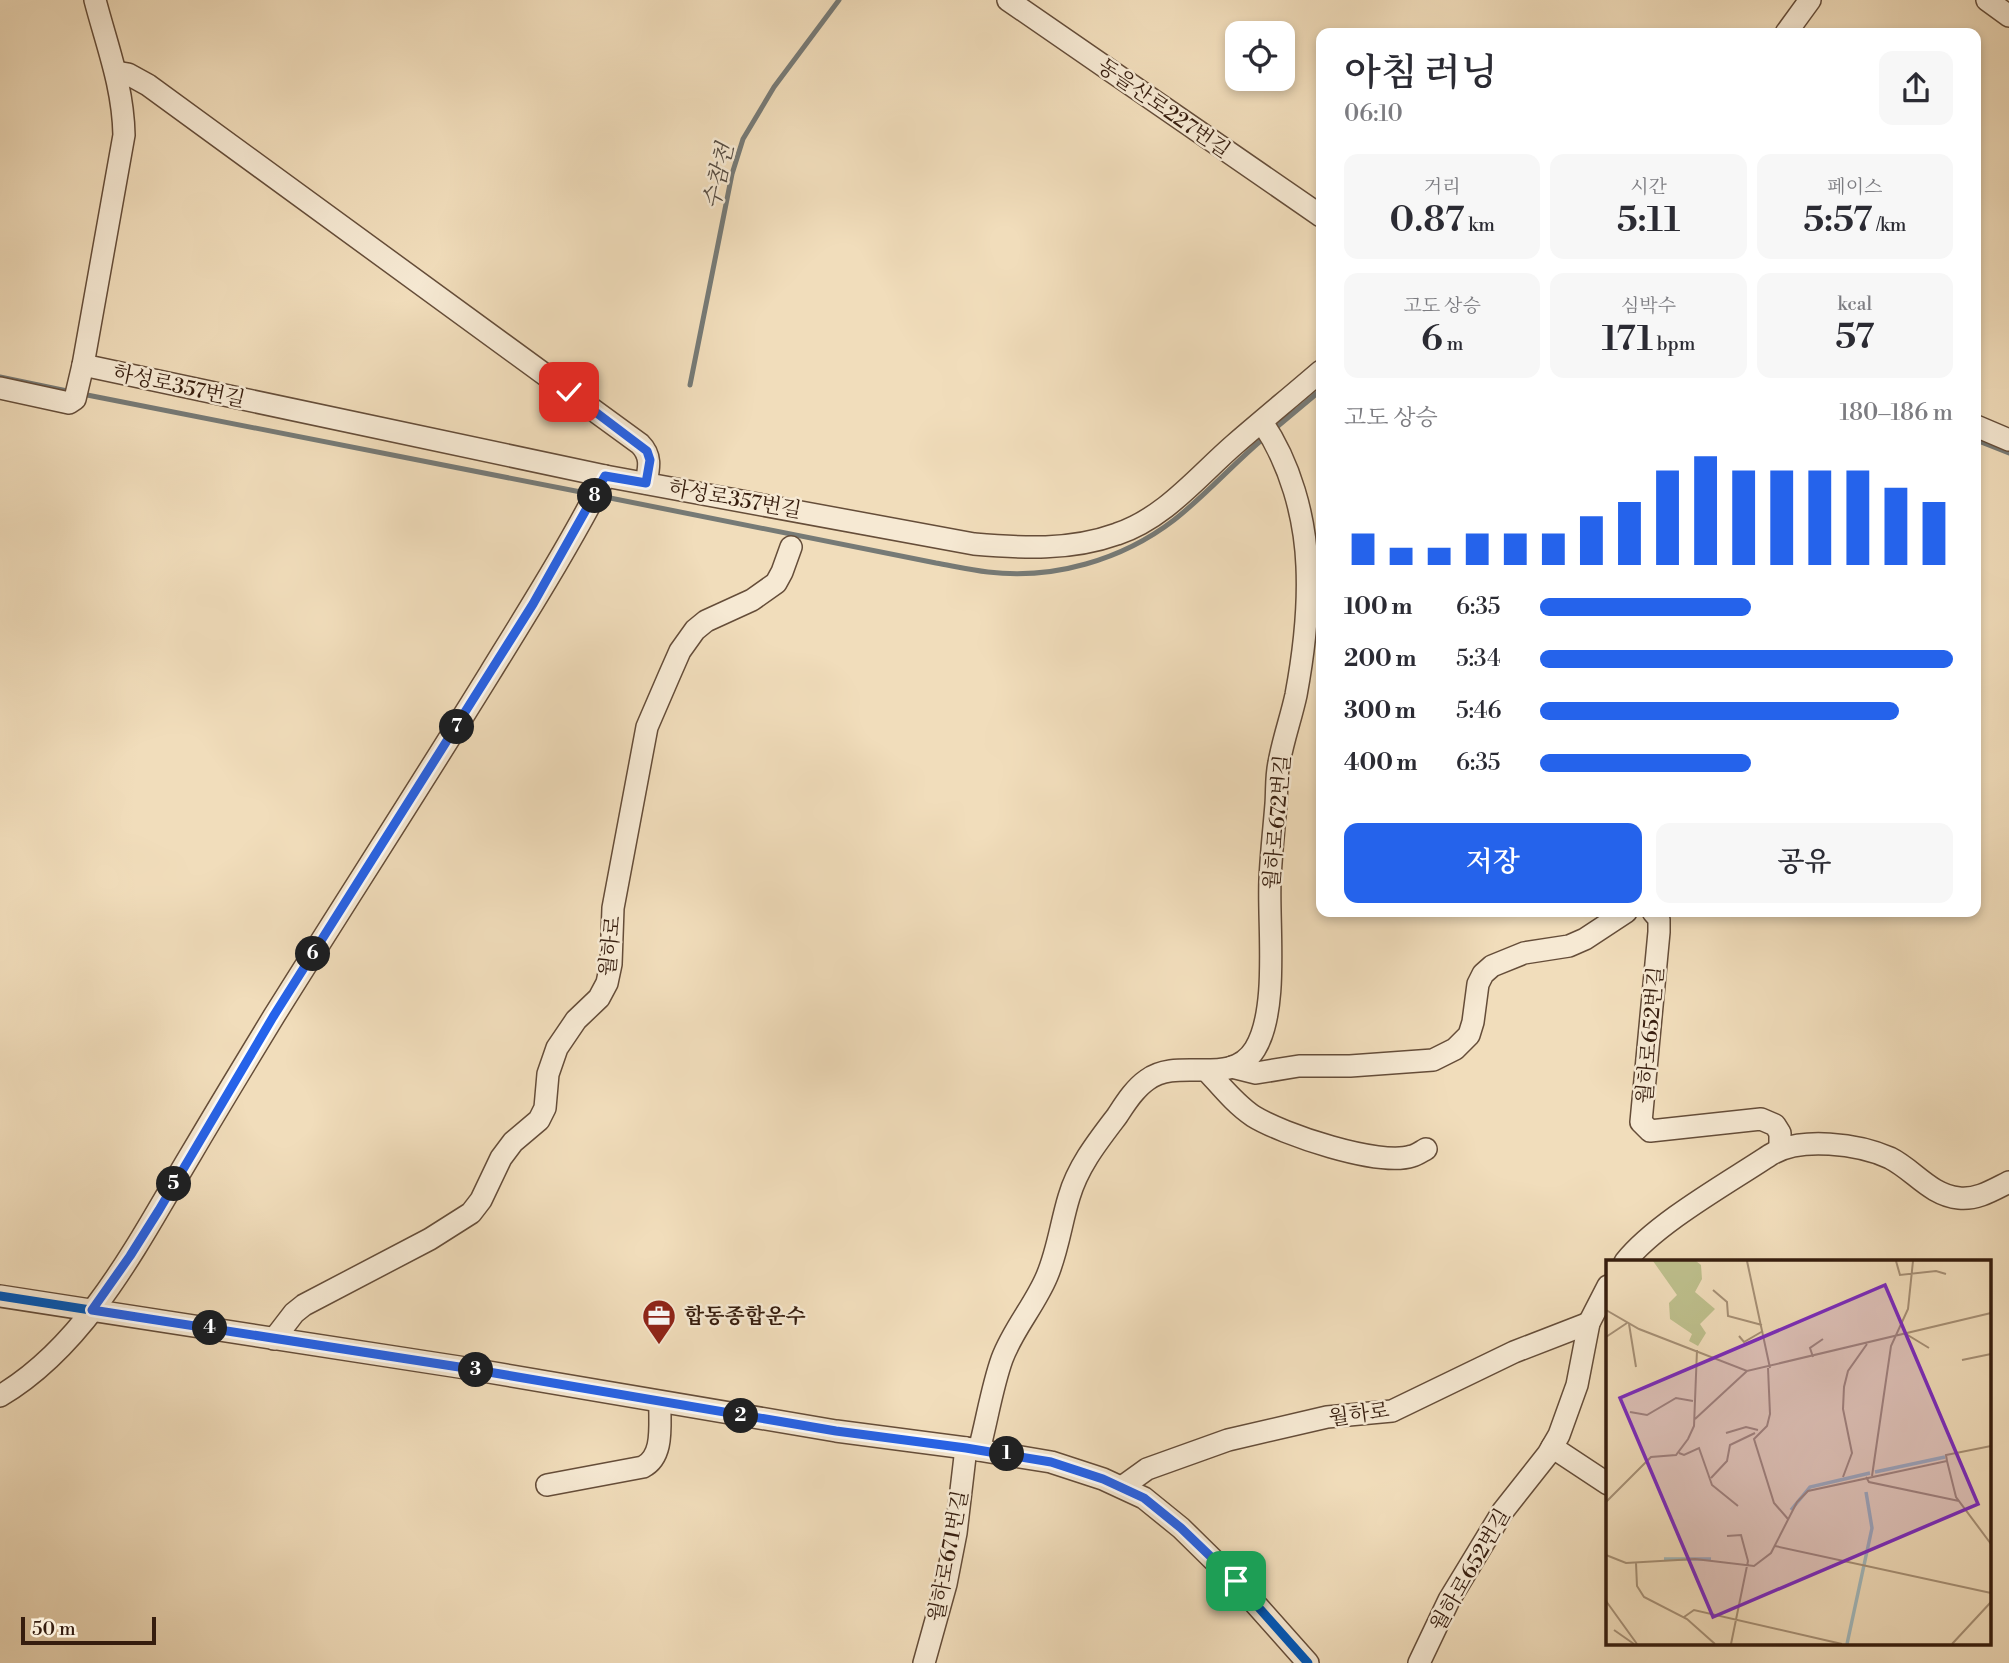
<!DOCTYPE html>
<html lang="ko">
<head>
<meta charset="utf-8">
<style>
	body { margin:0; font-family:"Libre Bodoni","Noto Serif KR",serif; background:#f7f7f7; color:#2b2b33; height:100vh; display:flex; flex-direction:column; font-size:26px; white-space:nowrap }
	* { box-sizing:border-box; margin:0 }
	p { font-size:23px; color:#7c7c81 }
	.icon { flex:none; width:38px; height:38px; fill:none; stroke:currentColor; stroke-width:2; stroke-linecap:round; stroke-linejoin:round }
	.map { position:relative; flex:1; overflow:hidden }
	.details { position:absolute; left:1316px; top:28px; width:665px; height:889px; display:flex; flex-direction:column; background:#fff; border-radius:14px; box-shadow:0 4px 10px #0003 }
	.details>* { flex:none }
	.buttons { position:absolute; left:1225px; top:21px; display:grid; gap:14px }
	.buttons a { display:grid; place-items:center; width:70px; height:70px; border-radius:14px; background:#fff; box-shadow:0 4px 10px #0003; font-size:35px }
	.scale { position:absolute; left:21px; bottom:18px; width:135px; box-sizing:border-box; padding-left:7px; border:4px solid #361d0e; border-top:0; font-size:19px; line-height:24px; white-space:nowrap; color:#361d0e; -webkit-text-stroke:5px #f6e9d3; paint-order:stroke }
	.pin { position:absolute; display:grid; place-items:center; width:60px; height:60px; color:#fff; margin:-30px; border-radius:14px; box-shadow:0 4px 10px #0006 }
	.km { position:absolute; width:35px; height:35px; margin:-18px; border-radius:50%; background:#222; color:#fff; font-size:19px; line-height:35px; text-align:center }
	.round { display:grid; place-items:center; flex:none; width:74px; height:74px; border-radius:14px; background:#f7f7f7 }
	.summary { display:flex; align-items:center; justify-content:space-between; height:119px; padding:0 28px }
	h1 { font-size:38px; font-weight:600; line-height:52px }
	.stats { display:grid; grid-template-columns:repeat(3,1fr); gap:10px; height:119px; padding:7px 28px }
	.stats div { display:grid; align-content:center; border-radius:14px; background:#f7f7f7; text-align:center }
	.stats b { font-size:35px; font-weight:600 }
	.stats small { font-size:19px; font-weight:400 }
	.stats p { font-size:19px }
	.chart { height:196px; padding:14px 28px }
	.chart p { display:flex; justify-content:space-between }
	.chart svg { width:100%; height:126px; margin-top:7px; stroke:#2563eb; stroke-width:6 }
	.action { display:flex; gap:14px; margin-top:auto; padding:14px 28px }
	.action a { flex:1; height:80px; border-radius:14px; background:#2563eb; color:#fff; font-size:28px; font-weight:600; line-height:80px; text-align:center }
	.action a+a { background:#f7f7f7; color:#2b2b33 }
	ul { padding:0 28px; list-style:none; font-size:23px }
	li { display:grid; grid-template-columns:112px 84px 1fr; align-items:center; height:52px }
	li i { height:18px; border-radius:9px; background:#2563eb }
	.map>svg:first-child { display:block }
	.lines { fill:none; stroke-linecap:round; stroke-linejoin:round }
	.stream { stroke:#767a76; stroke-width:5 }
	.minor-casing { stroke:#654d39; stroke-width:24 }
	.minor { stroke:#f6e9d3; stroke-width:21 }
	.cycleway-casing { stroke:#f6e9d3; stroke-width:13 }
	.cycleway { stroke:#0057b8; stroke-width:9 }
	.route-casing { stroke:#fff; stroke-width:14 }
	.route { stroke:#2563eb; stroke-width:9 }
	.labels { text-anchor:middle; stroke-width:5; stroke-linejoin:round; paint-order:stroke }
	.street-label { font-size:21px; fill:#361d0e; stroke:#f6e9d3 }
	.poi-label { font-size:21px; font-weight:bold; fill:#361d0e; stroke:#f6e9d3; text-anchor:start }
	.water-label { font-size:23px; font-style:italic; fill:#564c42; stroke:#f6e9d3 }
	.inset-river { fill:none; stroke:#a1b8bc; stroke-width:3.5 }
	.inset-road { fill:none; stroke:#a69076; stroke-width:2 }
	.view { fill:#7b2cbf; fill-opacity:0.15; stroke:#7b2cbf; stroke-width:3.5 }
	.inset-edge { fill:none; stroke:#361d0e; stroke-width:3.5 }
</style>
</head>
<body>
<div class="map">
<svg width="2009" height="1663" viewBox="0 0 2009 1663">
	<rect width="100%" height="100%" fill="#f1ddbb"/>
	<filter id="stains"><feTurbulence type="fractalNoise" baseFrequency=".00286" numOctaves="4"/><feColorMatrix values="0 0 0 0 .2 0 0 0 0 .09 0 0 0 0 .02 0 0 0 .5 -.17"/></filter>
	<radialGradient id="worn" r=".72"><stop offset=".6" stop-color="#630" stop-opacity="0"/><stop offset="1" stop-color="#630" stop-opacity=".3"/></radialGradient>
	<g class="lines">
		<g class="stream">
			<polyline points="0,377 72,392"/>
			<polyline points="690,385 732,174 743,139 774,87 839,0"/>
			<polyline points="82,394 591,494"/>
			<polyline points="1272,431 1321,390"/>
			<polyline points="1976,440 2009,453"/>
			<path d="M600 496 936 563C953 566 971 570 988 572 1053 580 1122 560 1174 520 1206 495 1233 464 1264 438"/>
		</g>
		<g class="minor-casing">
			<g id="minor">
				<polyline points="1008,0 1321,216"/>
				<polyline points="1987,0 2009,16"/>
				<polyline points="1786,33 1810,0"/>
				<path d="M116 72 128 74 148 85 640 444C652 456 649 468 646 483"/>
				<path d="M83 365 124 135C123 86 107 46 95 0"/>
				<path d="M0 388 69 403 75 399 83 365 605 476 974 544C1022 548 1070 551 1117 534 1165 518 1198 476 1235 444 1264 419 1293 395 1321 371"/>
				<polyline points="1976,426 2009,440"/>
				<polyline points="1653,912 1659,919 1659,932 1641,1122 1650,1131 1761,1119 1775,1125 1780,1133 1780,1148"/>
				<polyline points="1232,1067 1256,1073 1299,1066 1350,1066 1433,1060 1455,1049 1469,1035 1473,1022 1478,984 1483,974 1492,966 1524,953 1569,946 1585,939 1626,912"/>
				<path d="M1207 1071C1221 1086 1235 1104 1253 1116 1282 1134 1379 1167 1412 1156 1417 1155 1422 1151 1426 1149"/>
				<path d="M1625 1262C1656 1223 1728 1183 1770 1155 1800 1136 1859 1144 1890 1158 1914 1170 1930 1195 1959 1198 1977 1200 1993 1190 2009 1182"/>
				<polyline points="0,1296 459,1367 836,1431 966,1448 1051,1462 1103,1479 1144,1498 1181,1528 1236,1582 1308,1663"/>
				<polyline points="274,1339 294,1313 304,1305 430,1239 471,1213 481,1200 501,1158 513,1142 539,1120 545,1108 548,1074 557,1048 576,1020 599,998 607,983 611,964 613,908 647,727 669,676 680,651 695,630 706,621 752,600 776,583 782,572 791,547"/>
				<path d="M0 1396C88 1344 140 1239 191 1154 218 1108 246 1062 274 1016 346 901 419 788 490 673 530 608 571 543 605 476"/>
				<polyline points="1552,1447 1608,1484"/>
				<path d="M979 1450C987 1420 992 1387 1002 1359 1013 1329 1035 1305 1047 1276 1058 1250 1061 1223 1069 1197 1078 1166 1098 1141 1117 1116 1125 1104 1134 1089 1147 1080 1179 1056 1231 1088 1255 1049 1279 1010 1268 926 1270 880 1271 855 1274 829 1276 804 1277 791 1276 776 1279 763 1283 740 1291 718 1296 695 1304 652 1309 609 1307 566 1305 516 1290 463 1262 422"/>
				<path d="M547 1485 643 1467C665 1456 659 1423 660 1402"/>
				<polyline points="1122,1487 1147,1469 1228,1440 1327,1417 1392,1411 1514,1352 1589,1323"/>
				<polyline points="924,1663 946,1584 956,1533 966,1448"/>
				<polyline points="1419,1663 1449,1600 1503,1511 1548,1454 1559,1435 1577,1385 1589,1323 1608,1286"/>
			</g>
		</g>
		<use href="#minor" class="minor"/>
		<g class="cycleway-casing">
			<polyline id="cycleway" points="0,1296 459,1367 836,1431 966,1448 1051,1462 1103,1479 1144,1498 1181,1528 1236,1582 1308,1663"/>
		</g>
		<use href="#cycleway" class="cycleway"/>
	</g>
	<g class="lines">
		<g class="route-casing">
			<polyline id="route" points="569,392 647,451 650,460 646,483 605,476 533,604 273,1017 159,1210 130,1256 92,1310 459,1367 836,1431 966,1448 1051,1462 1103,1479 1144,1498 1181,1528 1236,1581"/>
		</g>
		<use href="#route" class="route"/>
	</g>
	<defs>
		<g id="office-pin" transform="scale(1.75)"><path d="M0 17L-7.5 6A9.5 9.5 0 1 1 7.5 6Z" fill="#8f2418" stroke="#f6e9d3"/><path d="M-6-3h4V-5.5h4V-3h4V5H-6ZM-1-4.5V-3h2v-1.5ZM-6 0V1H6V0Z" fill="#fff"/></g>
	</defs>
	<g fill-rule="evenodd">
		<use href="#office-pin" x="659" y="1316"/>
	</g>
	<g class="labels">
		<g class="street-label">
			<text transform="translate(1164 108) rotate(35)" y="7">동을산로227번길</text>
			<text transform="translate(179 386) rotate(12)" y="7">하성로357번길</text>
			<text transform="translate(735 499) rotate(10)" y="7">하성로357번길</text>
			<text transform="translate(1277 822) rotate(-85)" y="7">월하로672번길</text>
			<text transform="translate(610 946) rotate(-84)" y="7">월하로</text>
			<text transform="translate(1650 1035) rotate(-85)" y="7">월하로652번길</text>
			<text transform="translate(1359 1414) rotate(-8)" y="7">월하로</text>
			<text transform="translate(948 1556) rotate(-79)" y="7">월하로671번길</text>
			<text transform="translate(1470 1570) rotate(-60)" y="7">월하로652번길</text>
		</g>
		<g class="poi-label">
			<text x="684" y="1323">합동종합운수</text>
		</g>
		<g class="water-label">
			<text transform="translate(718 176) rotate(-77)" y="8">수참천</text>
		</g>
	</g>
	<g transform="translate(1606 1260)">
		<rect width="385" height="385" fill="#f1ddbb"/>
		<path d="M47 1H90L95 5 96 19 89 32 109 49 94 64 100 73 92 86 83 81 86 74 64 59 63 43 71 35Z" fill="#bec08d"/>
		<path class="inset-river" d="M269 212 339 197M185 250 204 227 264 213M58 299H105M241 384 266 268 260 232"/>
		<path class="inset-road" d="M141 1 164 108M290 1 294 15 330 11 340 14M107 30 121 42 122 56 156 65M0 50 33 69 141 111 385 53M23 64 30 107M300 74 323 88M133 76 138 82 157 71M0 77 21 63M207 97 204 88 217 79M356 100 385 94M162 108 164 154 161 166 148 179 168 243 182 259M24 152 41 155 70 138 87 141M89 159 141 111M120 173 140 167 152 170M73 193 78 195 93 188 106 225 132 246M341 201 350 237 385 284M266 216 285 86 302 49 307 1M237 217 246 193 237 149 238 127 242 111 261 84M260 217 263 222 353 241M105 218 121 201 124 185 149 173M0 242 45 197 70 195 82 179 88 166 91 90M121 276 135 275 142 301 125 384M169 286 385 333M0 295 20 303 89 299 148 306 165 293 191 242 202 231 341 201 340 195 385 186M30 303 31 326 38 337 81 359 109 384M0 341 31 384M78 357 88 350 236 384M8 370 28 384M346 384 385 342"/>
		<path class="view" d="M279 25 372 244 107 357 14 138Z"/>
		<rect width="385" height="385" class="inset-edge"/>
	</g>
	<rect width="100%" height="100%" filter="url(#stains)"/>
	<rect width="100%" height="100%" fill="url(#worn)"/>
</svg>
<div class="buttons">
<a><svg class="icon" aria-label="locate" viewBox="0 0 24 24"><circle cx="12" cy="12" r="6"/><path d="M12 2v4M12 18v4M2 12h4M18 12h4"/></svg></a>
</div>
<div class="scale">50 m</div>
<div class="pin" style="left:1236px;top:1581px;background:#1e9e55"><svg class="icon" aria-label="arrive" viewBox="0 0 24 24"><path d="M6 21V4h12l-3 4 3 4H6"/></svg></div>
<div class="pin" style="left:569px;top:392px;background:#d93025"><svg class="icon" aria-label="check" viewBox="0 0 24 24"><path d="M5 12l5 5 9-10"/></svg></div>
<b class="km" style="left:1007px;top:1454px">1</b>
<b class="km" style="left:741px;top:1416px">2</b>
<b class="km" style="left:476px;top:1370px">3</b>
<b class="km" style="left:210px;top:1328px">4</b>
<b class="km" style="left:174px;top:1184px">5</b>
<b class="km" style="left:313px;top:954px">6</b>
<b class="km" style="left:457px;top:727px">7</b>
<b class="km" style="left:595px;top:496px">8</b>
<section class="details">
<div class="summary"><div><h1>아침 러닝</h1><p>06:10</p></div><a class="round"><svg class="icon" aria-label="share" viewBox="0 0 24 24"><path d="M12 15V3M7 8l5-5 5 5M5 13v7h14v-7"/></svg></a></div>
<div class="stats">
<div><p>거리</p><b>0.87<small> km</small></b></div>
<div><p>시간</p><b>5:11</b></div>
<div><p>페이스</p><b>5:57<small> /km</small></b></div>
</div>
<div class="stats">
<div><p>고도 상승</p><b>6<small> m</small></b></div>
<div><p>심박수</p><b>171<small> bpm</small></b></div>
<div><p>kcal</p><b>57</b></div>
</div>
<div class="chart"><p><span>고도 상승</span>180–186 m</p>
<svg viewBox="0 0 160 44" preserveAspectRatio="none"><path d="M5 44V33M15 44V38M25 44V38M35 44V33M45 44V33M55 44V33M65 44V27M75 44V22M85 44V11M95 44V6M105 44V11M115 44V11M125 44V11M135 44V11M145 44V17M155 44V22"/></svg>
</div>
<ul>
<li><b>100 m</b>6:35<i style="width:51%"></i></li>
<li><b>200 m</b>5:34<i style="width:100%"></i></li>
<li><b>300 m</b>5:46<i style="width:87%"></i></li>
<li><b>400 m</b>6:35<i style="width:51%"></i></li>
</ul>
<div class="action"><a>저장</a><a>공유</a></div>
</section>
</div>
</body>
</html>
